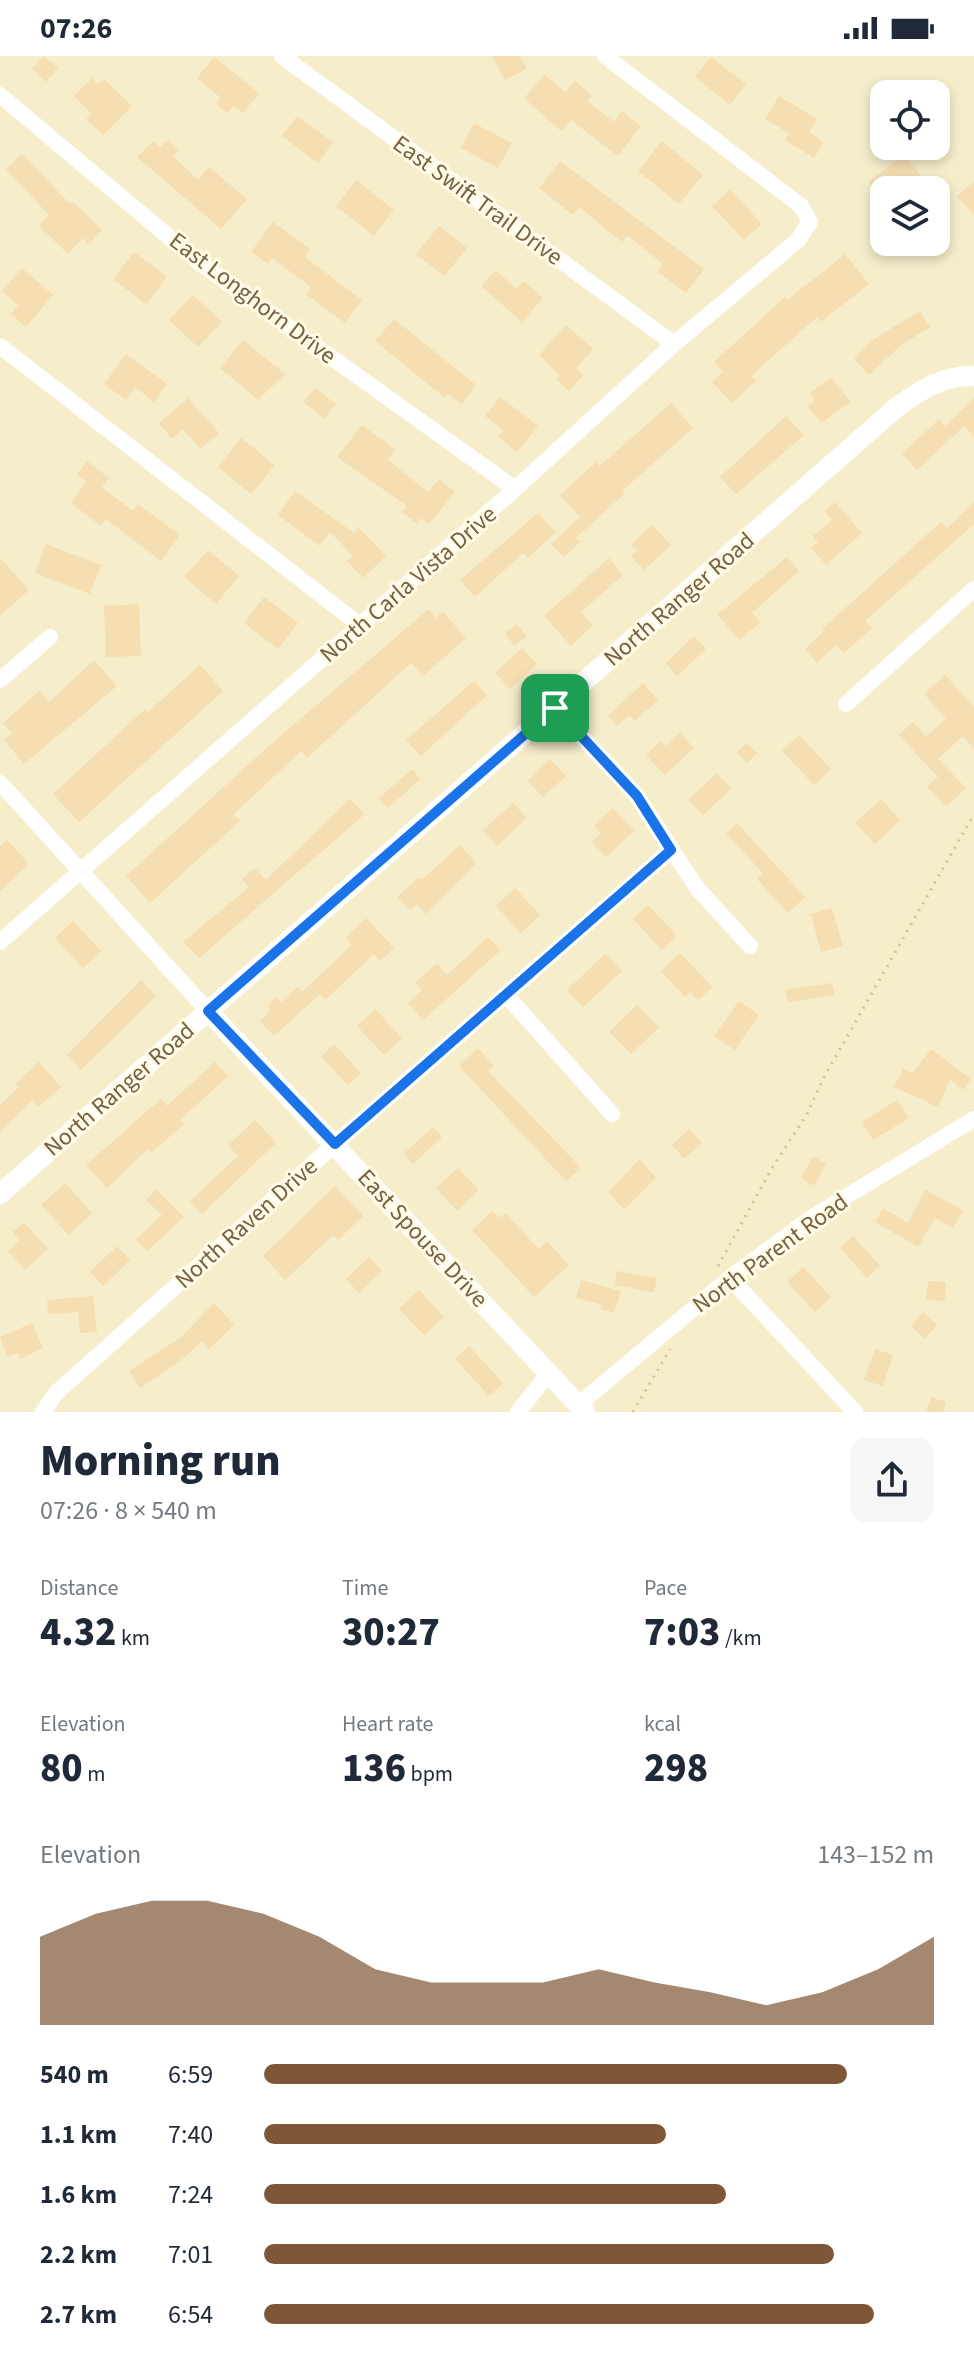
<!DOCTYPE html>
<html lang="en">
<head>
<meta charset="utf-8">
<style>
	body { margin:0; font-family:"Source Sans 3",sans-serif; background:#f6f6f7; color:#1f2937; height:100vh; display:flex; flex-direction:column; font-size:30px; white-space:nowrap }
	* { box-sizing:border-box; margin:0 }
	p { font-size:26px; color:#747a83 }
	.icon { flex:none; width:44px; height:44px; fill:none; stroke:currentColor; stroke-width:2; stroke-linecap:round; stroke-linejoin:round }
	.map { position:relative; height:1356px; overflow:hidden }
	.drawer { display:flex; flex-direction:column; background:#fff; flex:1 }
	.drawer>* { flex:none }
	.buttons { position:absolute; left:870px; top:24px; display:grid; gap:16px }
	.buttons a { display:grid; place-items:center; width:80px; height:80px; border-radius:16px; background:#fff; box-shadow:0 4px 12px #0003; font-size:40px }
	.pin { position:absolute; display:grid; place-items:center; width:68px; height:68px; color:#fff; margin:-34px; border-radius:16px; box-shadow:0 4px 12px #0006 }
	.round { display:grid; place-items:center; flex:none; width:84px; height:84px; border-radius:16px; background:#f6f6f7 }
	.headline { display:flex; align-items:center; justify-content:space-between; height:136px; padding:0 40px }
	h1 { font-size:44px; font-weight:800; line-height:60px }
	.stats { display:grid; grid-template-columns:repeat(3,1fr); gap:12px; height:136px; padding:8px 40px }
	.stats div { display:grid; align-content:center }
	.stats b { font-size:40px; font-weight:800 }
	.stats small { font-size:22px; font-weight:400 }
	.stats p { font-size:22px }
	.chart { height:224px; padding:16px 40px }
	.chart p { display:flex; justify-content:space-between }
	.chart svg { width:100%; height:144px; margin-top:8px; fill:#7e5737; opacity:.7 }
	ul { padding:0 40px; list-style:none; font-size:26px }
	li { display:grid; grid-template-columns:128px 96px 1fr; align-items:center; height:60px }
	li i { height:20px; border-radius:10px; background:#7e5737 }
	.status { display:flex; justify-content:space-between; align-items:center; height:56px; padding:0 40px; background:#fff; direction:ltr }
	.status svg { height:22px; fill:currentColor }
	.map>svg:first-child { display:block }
	.residential { fill:#f6edcb; fill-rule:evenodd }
	.building { fill:#f5deb2 }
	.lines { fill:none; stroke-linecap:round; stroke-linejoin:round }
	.path { stroke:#d9c196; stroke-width:3; stroke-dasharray:2 6; stroke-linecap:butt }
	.minor { stroke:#fff; stroke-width:16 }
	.tertiary { stroke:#fff; stroke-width:20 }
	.route-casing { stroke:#fff; stroke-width:16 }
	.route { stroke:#1a73e8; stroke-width:10 }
	.labels { text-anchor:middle; stroke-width:6; stroke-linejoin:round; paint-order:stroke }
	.street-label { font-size:24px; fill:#756244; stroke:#fffbe4 }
</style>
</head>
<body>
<div class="status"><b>07:26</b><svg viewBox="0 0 49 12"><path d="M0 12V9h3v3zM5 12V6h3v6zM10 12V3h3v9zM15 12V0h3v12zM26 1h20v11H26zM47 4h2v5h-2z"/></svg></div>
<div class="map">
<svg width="974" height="1356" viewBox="0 0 974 1356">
	<rect width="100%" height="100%" fill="#fef9dd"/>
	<path class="residential" d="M0 0H974V1356H0ZM884 38H936V90H884ZM884 134H936V186H884Z"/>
	<g class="building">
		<polygon points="44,0 58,12 46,26 32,13"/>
		<polygon points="492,0 520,0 527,13 505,24"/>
		<polygon points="214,1 259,37 243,57 233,50 227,57 216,48 221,42 197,22"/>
		<polygon points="711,1 746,28 730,49 695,21"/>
		<polygon points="545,19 565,36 575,25 592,40 587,45 614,66 622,55 641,70 618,100 571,64 561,75 524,42"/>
		<polygon points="92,22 98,28 104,23 132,50 103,79 86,63 92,58 74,40"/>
		<polygon points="779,40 817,63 809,76 824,86 814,102 785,84 789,77 765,63"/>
		<polygon points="297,60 333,86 318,107 282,80"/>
		<polygon points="474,67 512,87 498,112 461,92"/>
		<polygon points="168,84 178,94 173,100 198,124 209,111 247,143 221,173 137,101 153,85 160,91"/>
		<polygon points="662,85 703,119 679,148 638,115"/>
		<polygon points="22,98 70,148 72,145 102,174 89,188 83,182 68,198 39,170 49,159 6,113"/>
		<polygon points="904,99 932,134 876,134 869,126"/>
		<polygon points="560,105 704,213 686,237 658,216 663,208 627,179 622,186 579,151 573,159 539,132"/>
		<polygon points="356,124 394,154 374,180 336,150"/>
		<polygon points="974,125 974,159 957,141"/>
		<polygon points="730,134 762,168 744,184 712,150"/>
		<polygon points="273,166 310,193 305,201 362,244 345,267 306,238 311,231 272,202 268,208 251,196"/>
		<polygon points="439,170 467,192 444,220 416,198"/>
		<polygon points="134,196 167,221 146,248 113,223"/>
		<polygon points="845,198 869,228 821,266 817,261 751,320 756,325 732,347 712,326 723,315 714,306 785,241 787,244"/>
		<polygon points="22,212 53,239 26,271 11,258 18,249 2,235"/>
		<polygon points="496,214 516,233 524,225 543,242 522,266 481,230"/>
		<polygon points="193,239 222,266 198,291 169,264"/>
		<polygon points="920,255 930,271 900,290 869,319 854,303 874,283"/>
		<polygon points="394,263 476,329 462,348 448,338 445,342 375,285"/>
		<polygon points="566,269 593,293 576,313 583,319 569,335 556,323 560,319 539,299"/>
		<polygon points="243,284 285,318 258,344 220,312"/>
		<polygon points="126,298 167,328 154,346 135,331 126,344 104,328"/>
		<polygon points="831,321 850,346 821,367 808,350 815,344 810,337"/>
		<polygon points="315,332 336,348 324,363 303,346"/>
		<polygon points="500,341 538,370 517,396 498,381 503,374 485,360"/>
		<polygon points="188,342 219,377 200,393 183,373 172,383 159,367"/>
		<polygon points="974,342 974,381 964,370 917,414 902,398 939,363 945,370"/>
		<polygon points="671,347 693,372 623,434 625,437 576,482 580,486 564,501 551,488 580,461 560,439 596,406 600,410"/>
		<polygon points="786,360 804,379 736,438 720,421"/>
		<polygon points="362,369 395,394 388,404 428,436 439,423 455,436 429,468 421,462 416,467 402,456 407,450 337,401"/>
		<polygon points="241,382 275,409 251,438 218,411"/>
		<polygon points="87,405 109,422 102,431 133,455 138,448 180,479 161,505 106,463 101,470 71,447 86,426 77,419"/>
		<polygon points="295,435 354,477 359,472 386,500 363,522 347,505 353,500 330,476 320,490 278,459"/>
		<polygon points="835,446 862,477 826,509 811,492 818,486 813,480 832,464 825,455"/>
		<polygon points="974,446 974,468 865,565 872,572 844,597 836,589 817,607 805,593 824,575 822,573 941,466 947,472"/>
		<polygon points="538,457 556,476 528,502 523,497 475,541 460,524"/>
		<polygon points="652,469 671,489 644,514 631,500 637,494 631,489"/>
		<polygon points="46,488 101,509 90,538 35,517"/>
		<polygon points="208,494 239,520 216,548 184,521"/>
		<polygon points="787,501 799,515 752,557 760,566 740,584 717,559"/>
		<polygon points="0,502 29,534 0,560"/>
		<polygon points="609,502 623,519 581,556 593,569 571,590 544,560"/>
		<polygon points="264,541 298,567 278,593 244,567"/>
		<polygon points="139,548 141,600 106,601 104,550"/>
		<polygon points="429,553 436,562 443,556 466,582 423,620 411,607 307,702 301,695 234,758 240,765 150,847 126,820 272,687"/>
		<polygon points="517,568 527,581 514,590 505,577"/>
		<polygon points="694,580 706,593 677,620 666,607"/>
		<polygon points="522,592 537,608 510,633 495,617"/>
		<polygon points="94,604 117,630 24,708 4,684 12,677 3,667 39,635 49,646"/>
		<polygon points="200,609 223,635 79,766 53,738 145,653 148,656"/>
		<polygon points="945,619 974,651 974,693 963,680 938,703 966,732 946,751 927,731 938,721 899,679 913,666 926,681 946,662 924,638"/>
		<polygon points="474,625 487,639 421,700 406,684"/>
		<polygon points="643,627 658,644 635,665 629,659 617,670 608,660"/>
		<polygon points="680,677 694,692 665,719 646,699 661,685 666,690"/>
		<polygon points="799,679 831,713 814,729 782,695"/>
		<polygon points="746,687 757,697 747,707 736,697"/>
		<polygon points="550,703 566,720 543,741 528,725"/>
		<polygon points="412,713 420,723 388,752 379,742"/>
		<polygon points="717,717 731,733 703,759 688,744"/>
		<polygon points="350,743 365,758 199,902 183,886 249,831 242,823 255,812 266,824"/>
		<polygon points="881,743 900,764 875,788 855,767"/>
		<polygon points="513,747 527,762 497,790 483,774"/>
		<polygon points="613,752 634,775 606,801 592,786 601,777 594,770"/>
		<polygon points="737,767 805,841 788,857 757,823 763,817 726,778"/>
		<polygon points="7,784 29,808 0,835 0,790"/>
		<polygon points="460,789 476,807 426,858 417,848 410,854 397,841 419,821 422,824"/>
		<polygon points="515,832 540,859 521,877 496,850"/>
		<polygon points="648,849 677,880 662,894 633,863"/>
		<polygon points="832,852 843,890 821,896 811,858"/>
		<polygon points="366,862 394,892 380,905 374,898 325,944 320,938 274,980 260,965 271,954 267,950 276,941 281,946 298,931 302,936 352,889 345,882"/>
		<polygon points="73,865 101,895 83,912 55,882"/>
		<polygon points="488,881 501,894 423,964 408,947 422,934 415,927 437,907 447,919"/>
		<polygon points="680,897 712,931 698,944 690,936 685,941 661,915"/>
		<polygon points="605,898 622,915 583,951 567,934"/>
		<polygon points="141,924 156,940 81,1014 67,999"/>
		<polygon points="832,927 835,939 788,946 785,934"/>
		<polygon points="739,945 759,959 735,994 714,980"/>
		<polygon points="637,949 659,971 631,998 609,976"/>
		<polygon points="375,953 402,982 384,999 357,970"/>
		<polygon points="334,988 361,1017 348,1029 321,1001"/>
		<polygon points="478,992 494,1010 488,1015 581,1112 566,1125 459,1010"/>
		<polygon points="931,993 971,1023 963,1034 950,1024 938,1051 894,1031 903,1013 913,1017"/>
		<polygon points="39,1006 61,1031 38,1051 32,1045 0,1076 0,1049 19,1031 16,1027"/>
		<polygon points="215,1006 228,1020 180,1064 184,1068 151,1097 148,1093 107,1132 86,1109 161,1043 167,1050"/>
		<polygon points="897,1044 909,1062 873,1084 862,1066"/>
		<polygon points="255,1064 276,1087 202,1158 190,1145 238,1100 228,1089"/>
		<polygon points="433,1071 442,1081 413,1108 403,1098"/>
		<polygon points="689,1073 702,1087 684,1103 672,1089"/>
		<polygon points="813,1100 826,1108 814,1130 801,1122"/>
		<polygon points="640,1103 656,1122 624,1154 608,1136"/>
		<polygon points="458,1112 479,1134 457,1155 436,1132"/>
		<polygon points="65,1127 92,1157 69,1179 41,1149"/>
		<polygon points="335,1130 363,1160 338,1184 333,1179 285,1224 263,1200"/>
		<polygon points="156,1133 184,1161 147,1195 136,1183 162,1159 146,1144"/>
		<polygon points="925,1134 963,1154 953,1172 935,1162 918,1191 875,1166 883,1152 908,1167"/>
		<polygon points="492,1155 499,1162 505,1157 539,1193 547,1185 569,1209 534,1241 472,1174"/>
		<polygon points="24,1166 48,1193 25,1214 8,1195 20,1184 13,1176"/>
		<polygon points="853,1180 880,1210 867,1222 840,1192"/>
		<polygon points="117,1190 130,1204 103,1230 90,1216"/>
		<polygon points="369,1201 382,1215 359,1237 346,1223"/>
		<polygon points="803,1211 831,1241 815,1256 787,1226"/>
		<polygon points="617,1215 657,1222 654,1236 615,1229"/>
		<polygon points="581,1224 621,1235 614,1257 601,1253 602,1249 576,1242"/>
		<polygon points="928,1225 946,1226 945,1245 926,1244"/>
		<polygon points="419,1234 444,1261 424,1279 399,1253"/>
		<polygon points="93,1240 97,1276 80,1277 78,1256 48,1258 47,1244"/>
		<polygon points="214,1247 234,1269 209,1293 202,1285 180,1305 140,1332 129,1315 180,1282"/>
		<polygon points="923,1256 937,1269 925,1283 911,1270"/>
		<polygon points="32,1267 43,1292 20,1303 18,1297 7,1301 0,1281"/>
		<polygon points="469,1290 503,1327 489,1340 455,1303"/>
		<polygon points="875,1293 893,1299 883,1330 864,1324"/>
		<polygon points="931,1341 946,1346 943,1356 926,1356"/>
	</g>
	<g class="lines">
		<g class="path">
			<polyline points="718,1210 772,1112 807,1058 823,1023 974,758"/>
			<polyline points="633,1356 670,1293"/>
		</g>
		<g class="minor">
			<polyline points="282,0 674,288"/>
			<polyline points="0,39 201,208 515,433"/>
			<polyline points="0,290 361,570"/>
			<polyline points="0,624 50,581"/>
			<polyline points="846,648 974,533"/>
			<polyline points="555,652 637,740 697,832 750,890"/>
			<polyline points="0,727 208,955"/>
			<polyline points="0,886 515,433 674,288 798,184 810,166 801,150 605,0"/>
			<polyline points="507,940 612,1058"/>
			<polyline points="730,1222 855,1356"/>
			<polyline points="578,1349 730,1222 811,1162 974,1063"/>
			<polyline points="43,1356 56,1337 335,1088 671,794"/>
			<polyline points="518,1356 549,1317"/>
		</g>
		<g class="tertiary">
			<polyline points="208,955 585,1356"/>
			<path d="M0 1138 897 351C921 334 943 319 974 320"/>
		</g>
	</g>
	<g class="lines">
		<g class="route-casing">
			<polygon id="route" points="555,652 637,740 671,794 335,1088 208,955"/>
		</g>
		<use href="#route" class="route"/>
	</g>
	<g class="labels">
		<g class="street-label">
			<text transform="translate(478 144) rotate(36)" y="8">East Swift Trail Drive</text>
			<text transform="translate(253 242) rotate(37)" y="8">East Longhorn Drive</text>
			<text transform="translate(408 528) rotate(-41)" y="8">North Carla Vista Drive</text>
			<text transform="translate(679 543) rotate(-41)" y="8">North Ranger Road</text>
			<text transform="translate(119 1033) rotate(-41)" y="8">North Ranger Road</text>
			<text transform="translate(246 1167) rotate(-42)" y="8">North Raven Drive</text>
			<text transform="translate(423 1182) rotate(47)" y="8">East Spouse Drive</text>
			<text transform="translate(770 1197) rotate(-36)" y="8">North Parent Road</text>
		</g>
	</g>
</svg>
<div class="buttons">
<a><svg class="icon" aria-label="locate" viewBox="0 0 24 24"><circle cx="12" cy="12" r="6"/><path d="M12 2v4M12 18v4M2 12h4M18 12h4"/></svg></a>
<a><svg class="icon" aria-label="layers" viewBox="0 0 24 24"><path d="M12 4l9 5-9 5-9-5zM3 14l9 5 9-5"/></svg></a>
</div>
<div class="pin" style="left:555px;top:652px;background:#1e9e55"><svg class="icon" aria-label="arrive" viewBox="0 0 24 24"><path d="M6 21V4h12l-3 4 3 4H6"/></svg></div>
</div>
<section class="drawer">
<div class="headline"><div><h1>Morning run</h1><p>07:26 · 8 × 540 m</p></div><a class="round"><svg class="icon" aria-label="share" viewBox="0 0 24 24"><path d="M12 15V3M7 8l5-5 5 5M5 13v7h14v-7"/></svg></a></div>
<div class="stats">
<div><p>Distance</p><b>4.32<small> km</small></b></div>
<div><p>Time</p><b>30:27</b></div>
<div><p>Pace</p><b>7:03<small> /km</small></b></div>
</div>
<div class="stats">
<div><p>Elevation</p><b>80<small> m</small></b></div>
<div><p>Heart rate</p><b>136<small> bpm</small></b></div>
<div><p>kcal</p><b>298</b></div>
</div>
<div class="chart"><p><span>Elevation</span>143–152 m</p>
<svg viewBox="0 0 160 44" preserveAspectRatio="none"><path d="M0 44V17L10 10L20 6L30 6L40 10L50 17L60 27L70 31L80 31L90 31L100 27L110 31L120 34L130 38L140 34L150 27L160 17V44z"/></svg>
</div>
<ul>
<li><b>540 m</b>6:59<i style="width:87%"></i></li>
<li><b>1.1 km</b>7:40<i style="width:60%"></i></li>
<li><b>1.6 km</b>7:24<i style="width:69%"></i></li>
<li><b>2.2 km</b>7:01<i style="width:85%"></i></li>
<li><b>2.7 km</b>6:54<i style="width:91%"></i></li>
</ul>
</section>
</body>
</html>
